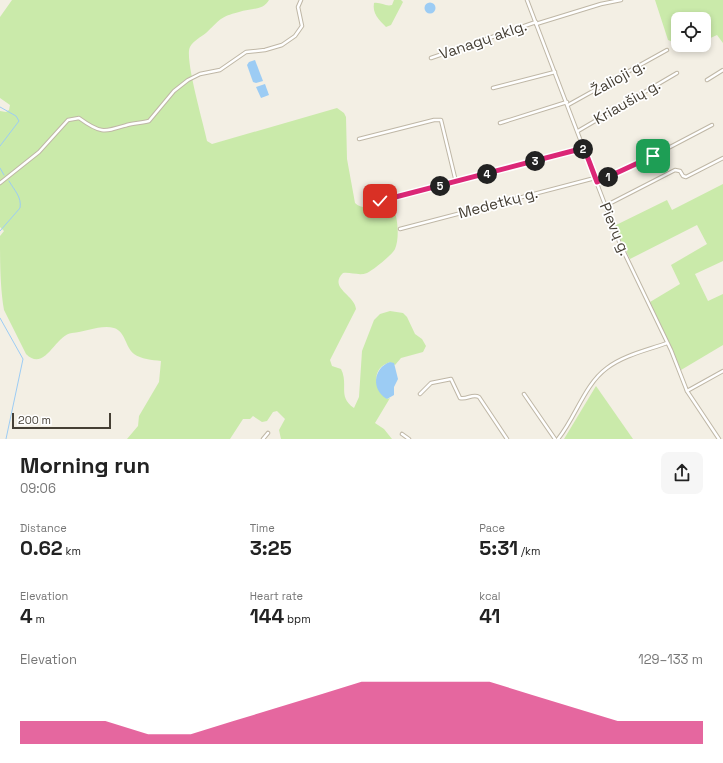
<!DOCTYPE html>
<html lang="en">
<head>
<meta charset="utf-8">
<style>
	body { margin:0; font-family:"Space Grotesk",sans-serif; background:#f6f6f6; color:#222; height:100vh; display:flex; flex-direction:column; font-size:15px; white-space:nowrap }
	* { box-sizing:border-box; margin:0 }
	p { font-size:13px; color:#767676 }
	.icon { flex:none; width:22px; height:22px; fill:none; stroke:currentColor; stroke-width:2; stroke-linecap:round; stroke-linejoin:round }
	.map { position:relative; height:439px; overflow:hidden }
	.panel { display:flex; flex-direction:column; background:#fff; flex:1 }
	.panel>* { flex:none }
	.fabs { position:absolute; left:671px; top:12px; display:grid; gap:8px }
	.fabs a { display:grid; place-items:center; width:40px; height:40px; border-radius:8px; background:#fff; box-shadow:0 2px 6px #0003; font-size:20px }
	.scale { position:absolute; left:12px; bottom:10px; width:99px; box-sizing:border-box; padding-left:4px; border:2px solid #453f34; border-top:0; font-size:11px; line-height:14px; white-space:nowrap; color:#453f34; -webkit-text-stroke:3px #fff; paint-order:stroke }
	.pin { position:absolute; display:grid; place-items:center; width:34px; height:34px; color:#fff; margin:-17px; border-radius:8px; box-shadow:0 2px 6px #0006 }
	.km { position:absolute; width:20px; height:20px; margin:-10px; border-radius:50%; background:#222; color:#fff; font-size:11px; line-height:20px; text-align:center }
	.round { display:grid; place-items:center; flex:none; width:42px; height:42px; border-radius:8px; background:#f6f6f6 }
	.overview { display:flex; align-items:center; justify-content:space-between; height:68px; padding:0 20px }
	h1 { font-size:22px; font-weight:800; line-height:30px }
	.figures { display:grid; grid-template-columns:repeat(3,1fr); gap:6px; height:68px; padding:4px 20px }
	.figures div { display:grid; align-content:center }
	.figures b { font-size:20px; font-weight:800 }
	.figures small { font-size:11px; font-weight:400 }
	.figures p { font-size:11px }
	.chart { height:112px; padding:8px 20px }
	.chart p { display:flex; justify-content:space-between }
	.chart svg { width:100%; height:72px; margin-top:4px; fill:#db2777; opacity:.7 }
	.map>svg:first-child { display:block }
	.green { fill:#caeaaa }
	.water { fill:#9cccf4 }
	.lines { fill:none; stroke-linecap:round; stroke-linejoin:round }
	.stream { stroke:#9cccf4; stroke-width:1 }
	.minor-casing { stroke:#bfb7a6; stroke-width:4.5 }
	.minor { stroke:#fff; stroke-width:2.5 }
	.route-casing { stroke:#fff; stroke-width:8 }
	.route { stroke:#db2777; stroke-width:5 }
	.labels { text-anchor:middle; stroke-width:3.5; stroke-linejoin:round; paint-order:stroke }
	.street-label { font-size:15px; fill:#453f34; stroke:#fff }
</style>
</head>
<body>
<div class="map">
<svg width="723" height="439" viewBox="0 0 723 439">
	<rect width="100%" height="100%" fill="#f3efe4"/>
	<g class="green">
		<path d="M12 0H269C263 11 250 8 239 12 219 17 220 20 206 33 201 37 193 41 190 47 184 58 204 125 207 141L212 144 337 108 344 113 346 117 347 159 355 203C364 212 379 204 390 202 398 211 400 238 395 249 393 254 372 271 367 273 359 276 351 272 343 273 328 288 355 295 356 309L330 360 332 366 341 369C349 385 337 396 354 408L359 397 362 351 374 320 380 314 390 311 403 313 407 317 415 334 422 339 426 346 423 352 401 358 395 365 390 362C370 369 375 387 387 399L390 398 375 423 384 429 392 439H281L279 430 285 419 277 411 273 412 267 421 262 422 253 416 250 419H243L230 439H127L138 426 139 416 159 382 161 361C152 360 141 359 134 354 125 347 126 332 114 328 102 324 85 332 72 333 55 335 45 373 26 354L4 310C0 287 0 260 0 236L4 231 0 227V111L6 112 9 110 10 105 0 98V17Z"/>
		<path d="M394 0H401L403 2 391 25 386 27C379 20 372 13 374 3 381 2 386 7 392 5Z"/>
		<polygon points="655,0 723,0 723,43 717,35 704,41 704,19 678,19 678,44 668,40"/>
		<polygon points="723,184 723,261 695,274 708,301 723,294 723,345 681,370 650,302 680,284 671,265 707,244 697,225 630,259 614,226 667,200 672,210"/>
		<polygon points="596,386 633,439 564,439"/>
	</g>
	<g class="water">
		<circle cx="430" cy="8" r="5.5"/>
		<polygon points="255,60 263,81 256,83 253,82 247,65 249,62"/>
		<polygon points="265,84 269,95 261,98 256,87"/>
		<path d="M390 362 394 363 398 379 394 387V395L387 399C371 390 373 368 390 362Z"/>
	</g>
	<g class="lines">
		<g class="stream">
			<polyline points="0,107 16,116 19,121 0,146"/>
			<polyline points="0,168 4,175"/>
			<path d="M0 231 20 208C22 197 14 190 9 181"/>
			<polyline points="0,318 23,359 6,439"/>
		</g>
		<g class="minor-casing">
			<g id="minor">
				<polyline points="527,0 620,244 671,350 687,391 719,439"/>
				<polyline points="536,24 601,4 621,0"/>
				<polyline points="431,58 536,22"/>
				<polyline points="707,80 723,70"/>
				<polyline points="493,88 555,72"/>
				<polyline points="568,105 667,50"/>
				<polyline points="500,123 567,102"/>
				<polyline points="578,131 677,73"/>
				<polyline points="359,139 434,120 441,120 456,182"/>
				<polyline points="597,182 653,156 712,125"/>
				<path d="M0 183 39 152 68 120 79 118C101 134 104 132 127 125 134 123 142 123 149 121L174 91 188 80 200 74 220 70 246 52 265 50 282 45 295 36 302 26 298 7 301 0"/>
				<polyline points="380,201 585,148"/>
				<polyline points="605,206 675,170 680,171 683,176 686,177 723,158"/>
				<polyline points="400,229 595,178"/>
				<polyline points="687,391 723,371"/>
				<path d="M420 394 431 383 451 379 460 398C467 400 473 393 479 397L507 439"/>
				<polyline points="524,394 555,439"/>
				<polyline points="402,434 409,439"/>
				<polyline points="263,439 268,433"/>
				<path d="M558 439C576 417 584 385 607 368 624 355 648 350 667 343"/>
			</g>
		</g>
		<use href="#minor" class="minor"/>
	</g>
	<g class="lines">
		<g class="route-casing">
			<polyline id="route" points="380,201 584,148 597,182 653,156"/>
		</g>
		<use href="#route" class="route"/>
	</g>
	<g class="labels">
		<g class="street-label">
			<text transform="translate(483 40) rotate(-19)" y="5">Vanagų aklg.</text>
			<text transform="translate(618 78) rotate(-29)" y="5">Žalioji g.</text>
			<text transform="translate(627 102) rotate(-30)" y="5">Kriaušių g.</text>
			<text transform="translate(498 203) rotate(-15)" y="5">Medetkų g.</text>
			<text transform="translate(615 229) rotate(67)" y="5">Pievų g.</text>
		</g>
	</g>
</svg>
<div class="fabs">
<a><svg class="icon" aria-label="locate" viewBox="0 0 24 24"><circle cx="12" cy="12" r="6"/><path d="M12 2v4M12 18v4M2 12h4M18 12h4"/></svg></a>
</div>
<div class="scale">200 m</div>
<div class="pin" style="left:653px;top:156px;background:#1e9e55"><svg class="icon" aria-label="arrive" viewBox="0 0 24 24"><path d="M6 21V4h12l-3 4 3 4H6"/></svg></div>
<div class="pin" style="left:380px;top:201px;background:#d93025"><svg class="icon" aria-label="check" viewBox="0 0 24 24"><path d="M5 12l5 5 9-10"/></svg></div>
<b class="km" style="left:608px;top:177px">1</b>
<b class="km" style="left:583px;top:149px">2</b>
<b class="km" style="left:535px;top:161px">3</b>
<b class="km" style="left:487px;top:174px">4</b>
<b class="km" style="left:440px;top:186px">5</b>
</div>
<section class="panel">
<div class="overview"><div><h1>Morning run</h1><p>09:06</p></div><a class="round"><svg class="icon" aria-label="share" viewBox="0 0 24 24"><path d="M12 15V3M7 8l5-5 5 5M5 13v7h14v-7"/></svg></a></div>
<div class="figures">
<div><p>Distance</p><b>0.62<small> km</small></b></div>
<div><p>Time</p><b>3:25</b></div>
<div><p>Pace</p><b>5:31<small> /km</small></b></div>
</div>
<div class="figures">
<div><p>Elevation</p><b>4<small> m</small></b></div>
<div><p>Heart rate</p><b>144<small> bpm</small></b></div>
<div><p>kcal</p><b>41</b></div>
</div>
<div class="chart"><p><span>Elevation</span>129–133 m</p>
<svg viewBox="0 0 160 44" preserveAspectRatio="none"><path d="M0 44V30L10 30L20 30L30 38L40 38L50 30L60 22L70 14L80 6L90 6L100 6L110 6L120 14L130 22L140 30L150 30L160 30V44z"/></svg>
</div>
</section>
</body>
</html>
